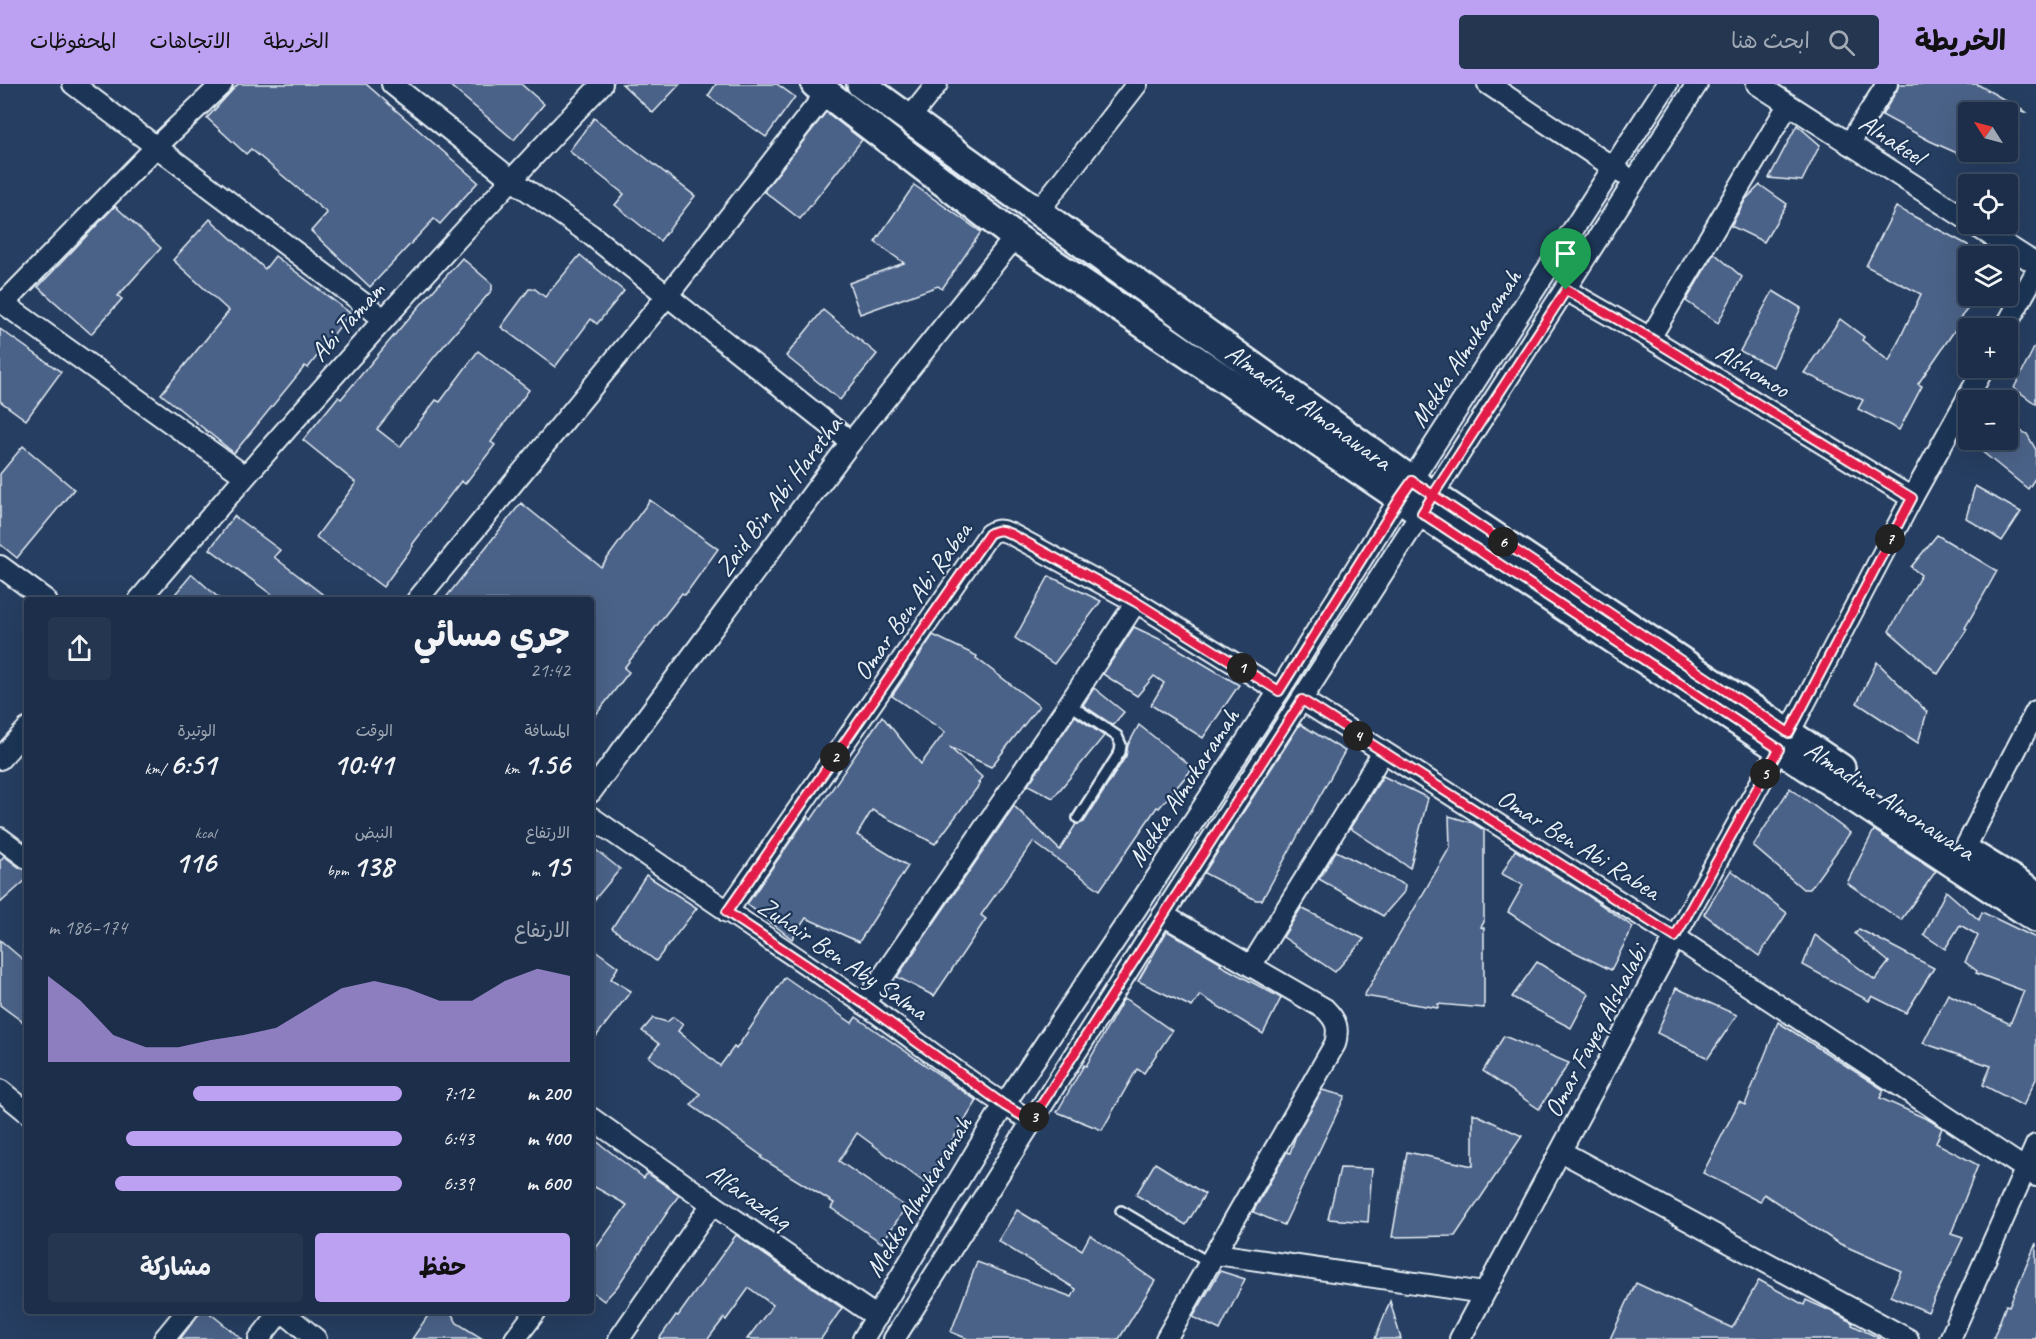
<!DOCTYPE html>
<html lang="ar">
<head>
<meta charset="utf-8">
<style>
	body { margin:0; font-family:Caveat,"Playpen Sans Arabic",sans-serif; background:#253650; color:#f1f3f6; direction:rtl; height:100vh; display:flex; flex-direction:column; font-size:22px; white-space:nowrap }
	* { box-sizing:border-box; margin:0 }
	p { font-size:20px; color:#a0a8b4 }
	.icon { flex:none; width:33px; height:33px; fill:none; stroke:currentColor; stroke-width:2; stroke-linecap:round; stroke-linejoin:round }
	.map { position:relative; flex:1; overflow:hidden; direction:ltr }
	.side { position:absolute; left:24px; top:513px; width:570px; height:717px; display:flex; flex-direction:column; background:#1c2e49; border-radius:6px; box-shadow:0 6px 24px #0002,0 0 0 2px #3a4a61; direction:rtl }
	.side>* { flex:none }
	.needle { width:39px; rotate:306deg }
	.tools { position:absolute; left:1958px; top:18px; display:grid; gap:12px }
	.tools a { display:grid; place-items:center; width:60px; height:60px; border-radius:6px; background:#1c2e49; box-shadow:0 6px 24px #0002,0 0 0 2px #3a4a61; font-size:30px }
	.pin { position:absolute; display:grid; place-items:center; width:51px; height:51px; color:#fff; margin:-62px -26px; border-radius:50% 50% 50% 0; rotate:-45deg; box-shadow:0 0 6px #0007 }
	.pin .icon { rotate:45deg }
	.km { position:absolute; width:30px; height:30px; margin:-15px; border-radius:50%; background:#222; color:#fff; font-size:16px; line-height:30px; text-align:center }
	.round { display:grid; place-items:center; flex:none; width:63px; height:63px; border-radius:6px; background:#253650 }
	.summary { display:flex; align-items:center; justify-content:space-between; height:102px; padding:0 24px }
	h1 { font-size:33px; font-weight:700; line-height:45px }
	.metrics { display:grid; grid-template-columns:repeat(3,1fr); gap:9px; height:102px; padding:6px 24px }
	.metrics div { display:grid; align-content:center }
	.metrics b { font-size:30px; font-weight:700 }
	.metrics small { font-size:16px; font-weight:400 }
	.metrics p { font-size:16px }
	.chart { height:168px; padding:12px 24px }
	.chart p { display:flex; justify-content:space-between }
	.chart svg { width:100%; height:108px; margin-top:6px; fill:#bca0f2; opacity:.7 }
	.cta { display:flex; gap:12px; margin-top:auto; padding:12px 24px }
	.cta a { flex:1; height:69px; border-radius:6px; background:#bca0f2; color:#111; font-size:24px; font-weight:700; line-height:69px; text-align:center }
	.cta a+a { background:#253650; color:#f1f3f6 }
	ul { padding:0 24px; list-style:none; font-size:20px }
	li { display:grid; grid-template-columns:96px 72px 1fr; align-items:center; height:45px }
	li i { height:15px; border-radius:8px; background:#bca0f2 }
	header { display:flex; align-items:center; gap:36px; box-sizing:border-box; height:84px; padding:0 30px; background:#bca0f2; color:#111 }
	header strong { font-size:28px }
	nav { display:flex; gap:33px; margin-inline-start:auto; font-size:21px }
	.search { width:420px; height:54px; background:#253650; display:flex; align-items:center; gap:15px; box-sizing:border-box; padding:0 21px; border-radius:6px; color:#a0a8b4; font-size:22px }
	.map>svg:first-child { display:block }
	.building { fill:#4c6288; stroke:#e8f1f8; stroke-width:1.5 }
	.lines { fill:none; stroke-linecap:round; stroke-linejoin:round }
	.lane-casing { stroke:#e8f1f8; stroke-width:14 }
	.street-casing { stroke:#e8f1f8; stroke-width:24 }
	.secondary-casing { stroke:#e8f1f8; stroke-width:32 }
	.lane { stroke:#1d3557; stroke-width:9 }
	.street { stroke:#1d3557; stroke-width:20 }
	.secondary { stroke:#1d3557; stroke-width:27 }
	.route-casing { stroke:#fff; stroke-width:12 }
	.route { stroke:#e11d48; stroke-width:8 }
	.labels { text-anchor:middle; stroke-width:4.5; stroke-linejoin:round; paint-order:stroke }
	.street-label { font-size:26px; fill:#e8f1f8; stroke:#1d3557 }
</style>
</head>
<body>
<header>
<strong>الخريطة</strong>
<div class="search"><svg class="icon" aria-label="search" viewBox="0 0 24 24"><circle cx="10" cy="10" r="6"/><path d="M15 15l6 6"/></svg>ابحث هنا</div>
<nav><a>الخريطة</a><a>الاتجاهات</a><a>المحفوظات</a></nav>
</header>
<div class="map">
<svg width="2036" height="1255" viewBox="0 0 2036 1255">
	<rect width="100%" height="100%" fill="#263e61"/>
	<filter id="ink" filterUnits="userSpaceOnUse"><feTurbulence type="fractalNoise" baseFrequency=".0167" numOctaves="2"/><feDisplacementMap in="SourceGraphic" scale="12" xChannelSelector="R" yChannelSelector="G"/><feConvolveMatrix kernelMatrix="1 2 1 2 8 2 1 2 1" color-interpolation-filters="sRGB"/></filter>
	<g filter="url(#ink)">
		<g class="building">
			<polygon points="238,0 366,0 478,98 440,140 434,135 370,203 311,147 327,129 251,65 246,70 207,34"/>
			<polygon points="448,0 521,0 544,20 514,56"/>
			<polygon points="622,0 680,0 653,29"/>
			<polygon points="716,0 777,0 795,13 766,53 708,12"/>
			<polygon points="1899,0 1977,0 2026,28 1968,28 1968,74 1930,57 1882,31 1897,6"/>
			<polygon points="826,28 862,56 800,135 764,107"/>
			<polygon points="594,34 695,112 660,157 615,121 624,110 569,67"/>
			<polygon points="1797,41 1820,61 1802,97 1769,94"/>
			<polygon points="914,101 981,148 942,205 938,202 860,230 849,199 904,179 875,158"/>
			<polygon points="1760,101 1787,120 1764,158 1731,142 1746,115"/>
			<polygon points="115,122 161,164 118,212 122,215 91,250 38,203"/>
			<polygon points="1896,123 1968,161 1968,212 1978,212 1957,238 1959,240 1918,300 1922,302 1899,346 1858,325 1863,316 1804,289 1840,235 1864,253 1862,256 1889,277 1921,210 1866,182"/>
			<polygon points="210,135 265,185 275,172 350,229 308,284 305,282 234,369 161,310 229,227 173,176"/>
			<polygon points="1714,169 1742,193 1718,239 1686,217"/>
			<polygon points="580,171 624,207 597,240 591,235 555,283 501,243 529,205 535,205 545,213"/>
			<polygon points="462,174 492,200 492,206 435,272 377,345 400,363 436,316 440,318 478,267 529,306 491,358 495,361 465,400 461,397 412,461 413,462 383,503 316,453 356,399 303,356 338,313 341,315 402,242"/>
			<polygon points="1773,207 1801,224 1773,283 1740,267"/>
			<polygon points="823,226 877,270 840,316 786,272"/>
			<polygon points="0,245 61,288 26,336 0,317"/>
			<polygon points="2036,260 2036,320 2014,304"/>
			<polygon points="2007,340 2027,350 2036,366 2036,393 2028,405 1980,366 1988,356 2007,356"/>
			<polygon points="23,362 74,405 17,474 0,460 0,390"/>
			<polygon points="1975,402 2021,428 2002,457 1966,434"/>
			<polygon points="650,416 718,465 685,511 682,509 624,584 629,588 591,637 591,516 444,516 521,419 601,483"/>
			<polygon points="234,432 280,466 274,473 330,516 279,516 210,465"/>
			<polygon points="1937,451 1997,487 1965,544 1967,545 1938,590 1889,547 1921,491 1911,483"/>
			<polygon points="192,490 221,516 170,516"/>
			<polygon points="1049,492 1101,517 1054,580 1015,554"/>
			<polygon points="1134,543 1170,560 1239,601 1203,654 1151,621 1164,599 1154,592 1137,612 1103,590"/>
			<polygon points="933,551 977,572 976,574 1039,622 991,683 949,663 982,693 978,699 980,700 935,760 872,726 857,751 908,782 859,858 806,834 792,855 747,820 808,732 811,736 882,632 921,680 945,648 892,612"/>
			<polygon points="1877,578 1927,628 1918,659 1857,619"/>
			<polygon points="1094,604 1124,628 1113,641 1083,621"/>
			<polygon points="1075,632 1104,652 1053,714 1028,701"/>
			<polygon points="1300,640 1345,667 1262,816 1256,816 1204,789"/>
			<polygon points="1139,641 1193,684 1159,724 1157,723 1100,806 1033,758 981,831 986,835 934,912 897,893 1014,722 1060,766 1076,740 1084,738 1126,672 1128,661"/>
			<polygon points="1383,692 1428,714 1410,784 1350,744"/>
			<polygon points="1790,704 1850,749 1810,805 1803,805 1753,762"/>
			<polygon points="1449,732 1473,739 1484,746 1484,838 1481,843 1484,844 1484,924 1438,920 1438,924 1364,912 1450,763"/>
			<polygon points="1874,746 1936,787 1901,836 1847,799"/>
			<polygon points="591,762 620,785 591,820"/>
			<polygon points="1515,766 1584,809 1633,843 1611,886 1552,857 1508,828 1523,801 1502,790"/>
			<polygon points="1336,767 1405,801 1404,808 1383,832 1319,795"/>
			<polygon points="4,772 20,784 27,786 27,795 0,819 0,777"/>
			<polygon points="1731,786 1787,829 1759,872 1704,830"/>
			<polygon points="646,791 697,824 656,877 612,844"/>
			<polygon points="1946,807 1979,836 1982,828 2036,854 2036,995 2023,1022 1983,1001 1991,982 1923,959 1948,910 2010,940 2024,907 1976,889 1977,887 1965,878 1978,852 1974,849 1960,841 1945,865 1924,851"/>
			<polygon points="1301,824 1364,855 1335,888 1283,853"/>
			<polygon points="1859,845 1934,884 1906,929 1872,912 1869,917 1803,881 1815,851 1875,896 1889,878 1855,850"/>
			<polygon points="1167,847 1222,879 1220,881 1281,914 1263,950 1200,911 1192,923 1138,897"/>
			<polygon points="0,856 27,879 27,941 0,921"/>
			<polygon points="591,863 618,883 611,895 631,907 591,959"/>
			<polygon points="1537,878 1589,910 1571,944 1512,913"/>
			<polygon points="785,893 852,939 856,933 977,1017 925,1099 857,1049 839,1077 906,1123 882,1159 831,1124 834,1119 761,1074 762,1072 691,1021 700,1010 649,973 659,960 642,947 653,934 667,938 673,933 683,940 678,947 720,982 734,963 736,965"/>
			<polygon points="1676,904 1737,931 1708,974 1657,949"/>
			<polygon points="1123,916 1128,916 1172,947 1144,989 1137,985 1102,1046 1057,1028 1084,981 1086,982"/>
			<polygon points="1778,938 1884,1006 1880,1014 1929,1036 1942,1044 1936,1059 1978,1081 1951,1150 1963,1154 1928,1228 1890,1212 1901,1187 1838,1159 1764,1110 1760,1118 1703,1089 1739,1018 1745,1021"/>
			<polygon points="1504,952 1569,979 1539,1025 1483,987"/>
			<polygon points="1322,1006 1345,1012 1284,1141 1253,1128 1287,1068 1290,1069 1296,1051"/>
			<polygon points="1473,1029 1522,1052 1455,1152 1392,1153 1407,1068 1473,1082"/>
			<polygon points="591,1053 644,1094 647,1089 679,1111 617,1203 604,1217 591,1207 591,1171 627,1121 591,1101"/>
			<polygon points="1155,1079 1205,1110 1186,1141 1136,1111"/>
			<polygon points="1340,1084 1372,1085 1368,1138 1328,1135"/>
			<polygon points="1017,1126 1082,1166 1090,1151 1155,1197 1119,1255 968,1255 951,1248 977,1178 1072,1213 1076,1205 998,1157"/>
			<polygon points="736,1151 842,1224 821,1255 747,1255 773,1221 749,1204 726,1236 724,1234 708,1255 659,1255 676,1231 678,1232"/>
			<polygon points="2036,1159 2036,1255 1993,1255 2006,1221 2009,1222"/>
			<polygon points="1220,1187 1245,1195 1220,1246 1193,1233"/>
			<polygon points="1759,1196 1804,1221 1806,1216 1835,1229 1853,1239 1852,1241 1881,1255 1610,1255 1636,1199 1732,1244"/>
			<polygon points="1390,1217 1401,1255 1375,1255"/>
			<polygon points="201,1227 207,1227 242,1255 180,1255"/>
			<polygon points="431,1227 450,1227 457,1239 483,1255 412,1255"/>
		</g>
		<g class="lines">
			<g class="lane-casing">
				<g id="lane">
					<polyline points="1069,620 1117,652 1121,661 1120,668 1078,734"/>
					<polyline points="1121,1127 1211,1180"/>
				</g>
			</g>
			<g class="street-casing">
				<g id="street">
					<polyline points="73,0 384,235"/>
					<polyline points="392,0 511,95 591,151 851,358"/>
					<polyline points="1488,0 1623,90"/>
					<polyline points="1757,0 1968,136"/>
					<polyline points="909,35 937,0"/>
					<polyline points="1849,60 1887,0"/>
					<polyline points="1037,129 1137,0"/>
					<polyline points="1973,140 2036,180"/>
					<polyline points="1566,206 1650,254 1912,414"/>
					<polyline points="0,217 245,392"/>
					<polyline points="3,220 156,63 222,0"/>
					<polyline points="2005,244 2036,188"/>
					<polyline points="1650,254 1788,21"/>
					<polyline points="0,482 46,516"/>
					<path d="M139 516C289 340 442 167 602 0"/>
					<polyline points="417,516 667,212 827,8"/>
					<polyline points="1302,616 1675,853 2036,1092"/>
					<polyline points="1789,649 1912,414 1984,284"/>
					<polyline points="0,675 27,645"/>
					<polyline points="591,708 851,358 1015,153"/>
					<path d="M591 733C681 796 772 857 863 919 919 958 972 1002 1031 1037"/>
					<polyline points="0,754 27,774"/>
					<polyline points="1964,766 2036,627"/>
					<path d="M727 828 989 450C998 445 1002 446 1011 450L1136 518 1279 607"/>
					<path d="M1163 831 1325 925C1337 937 1339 944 1335 960L1166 1255"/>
					<polyline points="1251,882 1383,668"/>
					<polyline points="864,920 1069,620 1136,518"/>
					<polyline points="0,1006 27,1028"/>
					<polyline points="591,1034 712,1120 877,1233"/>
					<polyline points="1562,1068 1908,1255"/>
					<polyline points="1216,1170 1484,1209"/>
					<polyline points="282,1227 316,1255"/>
					<polyline points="164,1255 187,1227"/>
					<polyline points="259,1255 281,1227"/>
					<polyline points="515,1255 536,1227"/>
					<polyline points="619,1255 712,1120"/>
					<polyline points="863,1255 1004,1021 1136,825 1279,607 1400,414 1667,0"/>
					<polyline points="894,1255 1163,831 1697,0"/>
					<polyline points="1460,1255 1675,853 1779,665"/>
					<polyline points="1950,1255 2036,1061"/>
				</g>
			</g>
			<g class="secondary-casing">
				<g id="secondary">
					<polyline points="815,0 1015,153 1422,429 2036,834"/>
					<path id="s1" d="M861 0 1412 397 1841 684"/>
					<polyline points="1971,770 2036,810"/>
				</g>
			</g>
			<use href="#lane" class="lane"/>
			<use href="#street" class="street"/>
			<use href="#secondary" class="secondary"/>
		</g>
	</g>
	<g class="lines" filter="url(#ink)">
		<g class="route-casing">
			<path id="route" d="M1566 206 1433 411 1412 397 1400 414 1279 607 1136 518 1011 450C1002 446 998 445 989 450L727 828 864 920 1004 1021 1031 1037 1302 616 1675 853 1779 665 1422 429 1433 411 1789 649 1912 414 1650 254 1566 206"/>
		</g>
		<use href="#route" class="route"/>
	</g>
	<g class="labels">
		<g class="street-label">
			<text transform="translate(1892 55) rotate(33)" y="9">Alnakeel</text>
			<text transform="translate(347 237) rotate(-48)" y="9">Abi Tamam</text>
			<text transform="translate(1465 264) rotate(-57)" y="9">Mekka Almukaramah</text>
			<text transform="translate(1753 286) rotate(31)" y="9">Alshomoo</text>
			<text dy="9" stroke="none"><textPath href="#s1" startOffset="552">Almadina Almonawara</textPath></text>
			<text transform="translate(778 412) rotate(-53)" y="9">Zaid Bin Abi Haretha</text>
			<text transform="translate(912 517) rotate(-55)" y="9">Omar Ben Abi Rabea</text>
			<text transform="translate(1183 703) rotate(-57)" y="9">Mekka Almukaramah</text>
			<text transform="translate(1890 716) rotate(33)" y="9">Almadina Almonawara</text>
			<text transform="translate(1579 760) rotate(32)" y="9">Omar Ben Abi Rabea</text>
			<text transform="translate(843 874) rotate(34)" y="9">Zuhair Ben Aby Salma</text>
			<text transform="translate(1595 947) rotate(-62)" y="9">Omar Fayeq Alshalabi</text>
			<text transform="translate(749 1112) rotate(35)" y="9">Alfarazdaq</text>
			<text transform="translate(918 1112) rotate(-59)" y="9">Mekka Almukaramah</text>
		</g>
	</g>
</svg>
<div class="tools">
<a><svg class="needle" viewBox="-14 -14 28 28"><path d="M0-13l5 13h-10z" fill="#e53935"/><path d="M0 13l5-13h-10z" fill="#a0a8b4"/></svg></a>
<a><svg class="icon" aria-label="locate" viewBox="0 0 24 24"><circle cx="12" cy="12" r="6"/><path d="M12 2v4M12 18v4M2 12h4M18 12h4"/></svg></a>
<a><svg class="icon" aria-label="layers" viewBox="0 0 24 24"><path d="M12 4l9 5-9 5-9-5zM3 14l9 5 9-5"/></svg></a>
<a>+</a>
<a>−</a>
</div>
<div class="pin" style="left:1566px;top:206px;background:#1e9e55"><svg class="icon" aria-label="arrive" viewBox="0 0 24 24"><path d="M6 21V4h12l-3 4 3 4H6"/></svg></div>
<b class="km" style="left:1242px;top:584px">1</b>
<b class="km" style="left:835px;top:673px">2</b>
<b class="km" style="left:1034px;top:1033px">3</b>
<b class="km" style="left:1358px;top:652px">4</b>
<b class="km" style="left:1765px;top:690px">5</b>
<b class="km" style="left:1503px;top:458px">6</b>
<b class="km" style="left:1890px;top:455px">7</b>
<section class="side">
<div class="summary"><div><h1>جري مسائي</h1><p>21:42</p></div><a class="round"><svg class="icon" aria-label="share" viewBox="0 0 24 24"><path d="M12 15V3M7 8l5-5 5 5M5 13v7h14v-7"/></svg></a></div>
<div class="metrics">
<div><p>المسافة</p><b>1.56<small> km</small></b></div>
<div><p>الوقت</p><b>10:41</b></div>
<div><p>الوتيرة</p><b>6:51<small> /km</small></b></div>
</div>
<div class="metrics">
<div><p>الارتفاع</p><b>15<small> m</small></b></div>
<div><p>النبض</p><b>138<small> bpm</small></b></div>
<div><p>kcal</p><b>116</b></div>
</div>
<div class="chart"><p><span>الارتفاع</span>174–186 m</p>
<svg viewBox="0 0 160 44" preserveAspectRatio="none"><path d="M0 44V9L10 19L20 33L30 38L40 38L50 35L60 33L70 30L80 22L90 14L100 11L110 14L120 19L130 19L140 11L150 6L160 9V44z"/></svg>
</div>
<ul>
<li><b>200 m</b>7:12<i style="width:59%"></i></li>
<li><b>400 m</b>6:43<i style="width:78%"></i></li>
<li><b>600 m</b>6:39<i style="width:81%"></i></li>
</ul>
<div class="cta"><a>حفظ</a><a>مشاركة</a></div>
</section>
</div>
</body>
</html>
